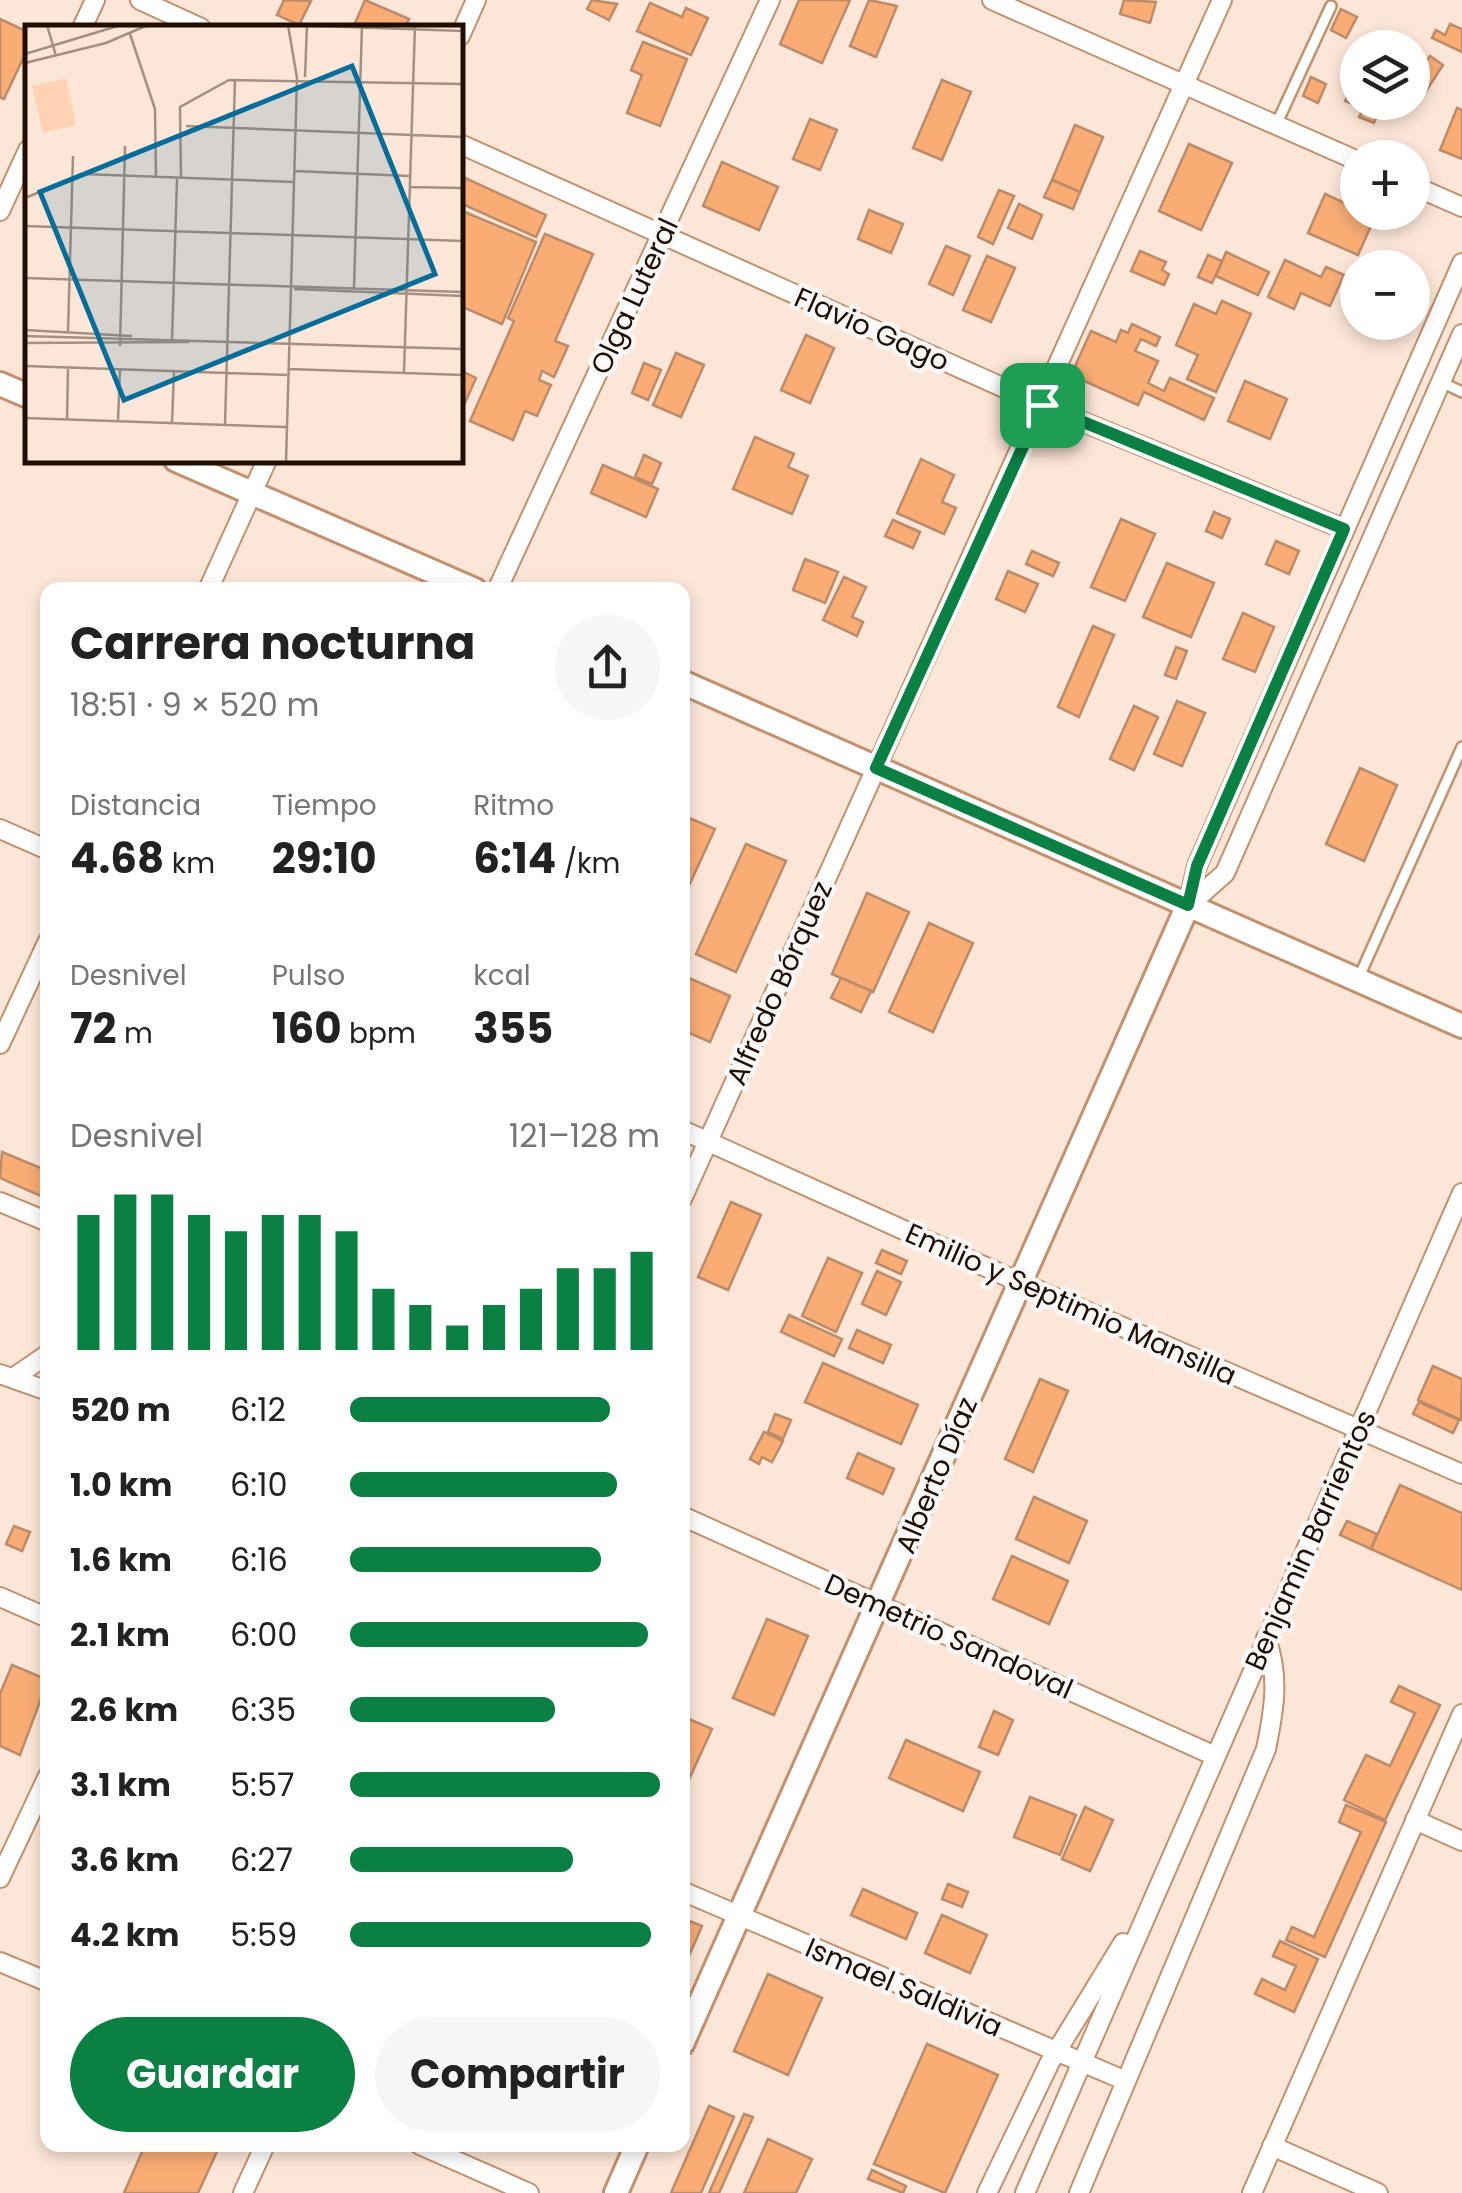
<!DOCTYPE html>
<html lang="es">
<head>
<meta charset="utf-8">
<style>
	body { margin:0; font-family:Poppins,sans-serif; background:#f6f6f6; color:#222; height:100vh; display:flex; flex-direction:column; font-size:38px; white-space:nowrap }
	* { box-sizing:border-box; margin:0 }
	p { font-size:32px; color:#767676 }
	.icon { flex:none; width:55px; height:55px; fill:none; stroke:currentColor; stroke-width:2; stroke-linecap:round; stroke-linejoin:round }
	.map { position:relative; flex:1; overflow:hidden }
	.side { position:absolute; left:40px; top:582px; width:650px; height:1570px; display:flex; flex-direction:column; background:#fff; border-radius:20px; box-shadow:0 5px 15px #0003 }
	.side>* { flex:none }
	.fabs { position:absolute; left:1340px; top:30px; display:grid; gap:20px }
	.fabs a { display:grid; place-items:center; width:90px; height:90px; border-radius:50%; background:#fff; box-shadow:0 5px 15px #0003; font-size:50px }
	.pin { position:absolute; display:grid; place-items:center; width:85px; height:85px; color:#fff; margin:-42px; border-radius:20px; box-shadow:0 5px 15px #0006 }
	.round { display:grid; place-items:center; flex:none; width:105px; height:105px; border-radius:52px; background:#f6f6f6 }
	.overview { display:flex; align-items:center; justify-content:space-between; height:170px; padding:0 30px }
	h1 { font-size:45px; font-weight:700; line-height:75px }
	.metrics { display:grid; grid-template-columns:repeat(3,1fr); gap:15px; height:170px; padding:10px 30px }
	.metrics div { display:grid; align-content:center }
	.metrics b { font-size:42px; font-weight:700 }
	.metrics small { font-size:28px; font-weight:400 }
	.metrics p { font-size:28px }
	.chart { height:280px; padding:20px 30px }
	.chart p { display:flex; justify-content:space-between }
	.chart svg { width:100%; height:180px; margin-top:10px; stroke:#0b8043; stroke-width:6 }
	.primary-button { display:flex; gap:20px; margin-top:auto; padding:20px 30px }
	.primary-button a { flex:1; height:115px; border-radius:60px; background:#0b8043; color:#fff; font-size:40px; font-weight:700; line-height:115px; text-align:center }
	.primary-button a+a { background:#f6f6f6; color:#222 }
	ul { padding:0 30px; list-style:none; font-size:32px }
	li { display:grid; grid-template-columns:160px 120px 1fr; align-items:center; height:75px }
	li i { height:25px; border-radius:12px; background:#0b8043 }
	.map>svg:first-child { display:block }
	.building { fill:#f9ad75; stroke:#bd8b69; stroke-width:2.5 }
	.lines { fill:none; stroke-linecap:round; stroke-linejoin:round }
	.lane-casing { stroke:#c3916e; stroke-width:14 }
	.street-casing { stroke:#c3916e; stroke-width:22 }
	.secondary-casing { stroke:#c3916e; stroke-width:28 }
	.lane { stroke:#fff; stroke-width:9 }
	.street { stroke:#fff; stroke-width:18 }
	.secondary { stroke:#fff; stroke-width:22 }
	.route-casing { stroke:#fff; stroke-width:20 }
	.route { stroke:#0b8043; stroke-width:12 }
	.labels { text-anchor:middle; stroke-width:9; stroke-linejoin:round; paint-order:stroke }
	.street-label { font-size:28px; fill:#200e03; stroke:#f8f8f8 }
	.inset-road { fill:none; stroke:#a49082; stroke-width:2.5 }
	.view { fill:#076e9b; fill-opacity:0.15; stroke:#076e9b; stroke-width:5 }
	.inset-edge { fill:none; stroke:#200e03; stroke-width:5 }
</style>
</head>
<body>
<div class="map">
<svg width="1462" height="2193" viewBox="0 0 1462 2193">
	<rect width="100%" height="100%" fill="#fce6d7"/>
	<g class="building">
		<polygon points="284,0 311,1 299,25 277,15"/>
		<polygon points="365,0 409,19 405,28 353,28"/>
		<polygon points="592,0 617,4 609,20 587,9"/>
		<polygon points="799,0 850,0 822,63 780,44"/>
		<polygon points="869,0 897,6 876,57 850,46"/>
		<polygon points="1124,0 1156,2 1150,23 1120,14"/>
		<polygon points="650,3 682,17 686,8 708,18 691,55 637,31"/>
		<polygon points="1341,9 1357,17 1346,38 1331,30"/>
		<polygon points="0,19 28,32 28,48 4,99 0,97"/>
		<polygon points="1450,24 1462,29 1462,52 1432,38 1436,30 1445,35"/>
		<polygon points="643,42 687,59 660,126 627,113 642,75 631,70"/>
		<polygon points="1430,56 1443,65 1417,105 1412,102 1412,80"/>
		<polygon points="1311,77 1326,84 1318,103 1303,96"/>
		<polygon points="942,80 971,92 942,160 913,148"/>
		<polygon points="1353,81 1358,83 1358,102 1383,102 1374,123 1359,117 1363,108 1345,101"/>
		<polygon points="1457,108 1462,110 1462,159 1440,150"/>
		<polygon points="810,119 837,130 820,170 793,159"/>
		<polygon points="1075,125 1103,137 1080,192 1052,180"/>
		<polygon points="1189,144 1232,163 1201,230 1159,211"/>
		<polygon points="722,162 778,187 759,230 703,206"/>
		<polygon points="465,178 546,215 536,237 460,203"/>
		<polygon points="1052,180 1080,192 1073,209 1044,197"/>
		<polygon points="999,190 1014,196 993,244 978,237"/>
		<polygon points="1325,194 1375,217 1358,255 1308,233"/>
		<polygon points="1019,204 1042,215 1032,239 1008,228"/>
		<polygon points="460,210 536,242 502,324 460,306"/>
		<polygon points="869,210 903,224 891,253 858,239"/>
		<polygon points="545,234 593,254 555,341 568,346 554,377 542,371 539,380 551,385 537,416 525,411 513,440 470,421 514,321 508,318"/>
		<polygon points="946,246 970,256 953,295 929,284"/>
		<polygon points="1140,251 1166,262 1162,270 1169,274 1164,285 1131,271"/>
		<polygon points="1226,252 1269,272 1258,295 1216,276"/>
		<polygon points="1208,255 1222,261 1212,283 1198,277"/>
		<polygon points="987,256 1015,268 991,322 963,310"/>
		<polygon points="1285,260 1321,277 1326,267 1344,275 1330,306 1301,293 1294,309 1268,297"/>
		<polygon points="1222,301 1251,314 1216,392 1187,379 1198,355 1176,345 1194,304 1216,314"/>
		<polygon points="1132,324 1160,337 1156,346 1141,339 1135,351 1158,361 1148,383 1164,391 1170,378 1214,398 1204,420 1144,392 1138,405 1071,375 1091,331 1116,342 1121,330 1128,333"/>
		<polygon points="806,335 834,348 810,403 781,390"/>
		<polygon points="676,353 704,365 681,417 653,405"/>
		<polygon points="644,363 661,370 648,400 632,393"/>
		<polygon points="460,370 476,378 460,414"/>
		<polygon points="1245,381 1287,399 1270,439 1228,421"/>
		<polygon points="755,437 794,454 788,467 808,476 792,514 733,489"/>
		<polygon points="644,455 661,463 652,484 635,477"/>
		<polygon points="921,459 954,475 942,502 956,508 944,534 897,513"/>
		<polygon points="603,465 658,489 646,517 591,493"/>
		<polygon points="1214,512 1230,519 1222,538 1206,531"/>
		<polygon points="1121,519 1155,534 1125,601 1091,587"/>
		<polygon points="893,520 920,532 913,548 885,536"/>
		<polygon points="1276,541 1299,551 1289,574 1266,564"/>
		<polygon points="1032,551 1059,563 1053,576 1026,564"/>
		<polygon points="805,559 838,572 825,603 793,590"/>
		<polygon points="1167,563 1214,583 1191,637 1143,617"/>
		<polygon points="1008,571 1038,584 1025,612 996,599"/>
		<polygon points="844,577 866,587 852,617 863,622 857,636 823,620"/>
		<polygon points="1243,613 1274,627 1255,672 1223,659"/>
		<polygon points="1093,626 1114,635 1079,717 1058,707"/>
		<polygon points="1176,647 1187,651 1176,679 1165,675"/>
		<polygon points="1177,701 1205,713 1182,766 1154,754"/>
		<polygon points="1134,706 1158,717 1134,770 1110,759"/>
		<polygon points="1360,768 1397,785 1364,861 1326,844"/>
		<polygon points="682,815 715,829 682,901"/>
		<polygon points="746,844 786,861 736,972 696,954"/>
		<polygon points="867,893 909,912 873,992 832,974"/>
		<polygon points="929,923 973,943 933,1032 889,1012"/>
		<polygon points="682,975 730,996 710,1042 682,1030"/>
		<polygon points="841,978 871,991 861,1012 831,998"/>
		<polygon points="2,1152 48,1171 43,1197 0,1178"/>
		<polygon points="731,1202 761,1215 728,1290 698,1277"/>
		<polygon points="882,1250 907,1261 901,1274 876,1263"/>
		<polygon points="828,1258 862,1273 836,1332 802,1316"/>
		<polygon points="877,1271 901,1282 886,1315 862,1304"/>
		<polygon points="789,1315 842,1339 834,1356 781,1332"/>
		<polygon points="857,1330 891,1345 883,1363 849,1348"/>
		<polygon points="823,1363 918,1405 901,1444 805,1402"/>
		<polygon points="1433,1366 1462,1379 1461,1420 1418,1400"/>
		<polygon points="1040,1379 1068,1391 1033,1472 1005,1459"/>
		<polygon points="1419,1402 1459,1420 1453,1433 1413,1414"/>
		<polygon points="775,1414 791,1420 783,1439 768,1432"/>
		<polygon points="764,1432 783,1441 772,1462 762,1457 759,1464 750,1459"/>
		<polygon points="858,1453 894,1469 883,1494 847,1478"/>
		<polygon points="1400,1485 1462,1513 1462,1590 1371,1549"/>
		<polygon points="1034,1497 1087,1521 1069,1563 1016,1539"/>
		<polygon points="1347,1521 1377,1534 1371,1549 1340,1535"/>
		<polygon points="14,1526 30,1532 22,1551 6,1544"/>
		<polygon points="1012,1556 1068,1581 1049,1624 993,1599"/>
		<polygon points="767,1619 808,1636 774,1715 733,1698"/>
		<polygon points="12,1665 48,1680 20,1755 0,1746 0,1694"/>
		<polygon points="1399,1686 1440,1705 1385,1820 1344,1800 1366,1755 1390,1766 1415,1713 1391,1702"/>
		<polygon points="994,1711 1013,1720 998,1755 979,1747"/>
		<polygon points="682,1716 712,1729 682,1795"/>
		<polygon points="906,1740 980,1772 963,1811 889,1778"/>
		<polygon points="1030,1797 1076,1815 1060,1855 1014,1837"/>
		<polygon points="1346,1805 1386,1822 1325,1957 1286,1940 1292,1927 1314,1937 1361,1832 1339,1822"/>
		<polygon points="1085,1807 1113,1820 1090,1871 1062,1859"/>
		<polygon points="948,1884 968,1892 962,1907 942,1899"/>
		<polygon points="863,1889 917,1913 906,1939 851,1915"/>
		<polygon points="942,1915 987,1935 970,1973 925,1953"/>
		<polygon points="682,1918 702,1926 682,1972"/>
		<polygon points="1280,1941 1318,1959 1294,2012 1255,1994 1262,1979 1285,1990 1296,1966 1273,1956"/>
		<polygon points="768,1974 822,1998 788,2075 734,2051"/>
		<polygon points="927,2044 998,2075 945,2193 874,2164"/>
		<polygon points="709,2106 734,2117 701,2193 671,2193"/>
		<polygon points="744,2114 753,2117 719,2193 709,2193"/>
		<polygon points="768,2139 812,2159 796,2193 744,2193"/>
		<polygon points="145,2145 220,2145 198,2193 124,2193"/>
		<polygon points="872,2170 906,2186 903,2193 868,2179"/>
	</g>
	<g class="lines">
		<g class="lane-casing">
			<g id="lane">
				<polyline points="1276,125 1331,6"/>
				<polyline points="1441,382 1462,392"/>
				<polyline points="1359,977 1462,747"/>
			</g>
		</g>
		<g class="street-casing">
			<g id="street">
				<polyline points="140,0 201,28"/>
				<polyline points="992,0 1358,161"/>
				<polyline points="82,28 95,0"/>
				<polyline points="460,36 476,0"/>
				<polyline points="460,144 1042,405 1344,529"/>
				<polyline points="1412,185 1462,207"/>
				<polyline points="0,211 28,150"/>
				<polyline points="208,590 267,460"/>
				<polyline points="497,590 770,0"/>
				<polyline points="0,829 48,850"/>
				<polyline points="1188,905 1197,866 1462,263"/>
				<polyline points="1189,905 1225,873 1462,334"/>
				<polyline points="0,1044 48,941"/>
				<polyline points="682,1130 1019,1282 1462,1474"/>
				<polyline points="682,1199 1222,0"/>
				<polyline points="0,1202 48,1222"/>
				<polyline points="0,1374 48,1391"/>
				<polyline points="13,1378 48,1354"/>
				<polyline points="682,1516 1215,1756"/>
				<polyline points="0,1597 48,1618"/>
				<polyline points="1415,1820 1462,1841"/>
				<polyline points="0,1878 48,1776"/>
				<polyline points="682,1891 1126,2081"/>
				<polyline points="0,1962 48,1982"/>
				<polyline points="420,2145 529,2193"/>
				<polyline points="1272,2146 1378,2193"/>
				<polyline points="243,2193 265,2145"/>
				<polyline points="987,2193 1050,2062 1123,1943"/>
				<polyline points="1025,2193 1462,1193"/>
				<path d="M1079 2193 1266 1749C1274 1710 1280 1677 1266 1638"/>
				<polyline points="1252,2193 1462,1714"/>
			</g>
		</g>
		<g class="secondary-casing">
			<g id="secondary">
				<polyline points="0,384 28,396"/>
				<polyline points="176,460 475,590"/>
				<polyline points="682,682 1462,1026"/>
				<polyline points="682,2044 1188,905"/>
				<polyline points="616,2193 637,2145"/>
			</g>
		</g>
		<use href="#lane" class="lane"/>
		<use href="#street" class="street"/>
		<use href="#secondary" class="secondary"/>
	</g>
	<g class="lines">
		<g class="route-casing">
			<polygon id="route" points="1042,405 1344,529 1197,866 1188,905 876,768"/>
		</g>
		<use href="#route" class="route"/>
	</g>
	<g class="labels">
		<g class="street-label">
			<text transform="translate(634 296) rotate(-65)" y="10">Olga Luteral</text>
			<text transform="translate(872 329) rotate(24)" y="10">Flavio Gago</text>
			<text transform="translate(779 983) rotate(-66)" y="10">Alfredo Bórquez</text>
			<text transform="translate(1071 1304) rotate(24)" y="10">Emilio y Septimio Mansilla</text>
			<text transform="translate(936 1475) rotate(-67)" y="10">Alberto Díaz</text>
			<text transform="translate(1310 1540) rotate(-66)" y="10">Benjamin Barrientos</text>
			<text transform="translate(949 1636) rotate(24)" y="10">Demetrio Sandoval</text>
			<text transform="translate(904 1987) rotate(23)" y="10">Ismael Saldivia</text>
		</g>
	</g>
	<g transform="translate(25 25)">
		<rect width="438" height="438" fill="#fce6d7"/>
		<path d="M41 53 51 100 18 108 7 61Z" fill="#fed2b3"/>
		<path class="inset-road" d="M22 0 31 31M264 0 438 6M105 9 130 84 131 153M0 29 96 0M0 38 81 18 123 0M280 52 282 0M161 101 438 112M270 146 384 151M156 154 155 82 204 55 438 59M384 162 438 163M0 173 58 149 269 157M0 201 438 216M0 253 438 267M329 263 337 0M269 264 438 271M0 305 107 311M43 306 48 131M0 311 438 324M147 315 152 154M0 318 164 317M95 321 100 121M0 341 262 350M264 344 438 350M379 347 390 0M0 393 261 402M42 394 43 344M93 396 95 345M147 398 149 347M200 400 210 54M261 437 272 53 263 0"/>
		<path class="view" d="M327 41 410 249 99 375 15 167Z"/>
		<rect width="438" height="438" class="inset-edge"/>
	</g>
</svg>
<div class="fabs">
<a><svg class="icon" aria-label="layers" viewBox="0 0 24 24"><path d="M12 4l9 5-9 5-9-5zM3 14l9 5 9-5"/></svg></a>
<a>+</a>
<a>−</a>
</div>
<div class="pin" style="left:1042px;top:405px;background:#1e9e55"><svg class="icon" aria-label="arrive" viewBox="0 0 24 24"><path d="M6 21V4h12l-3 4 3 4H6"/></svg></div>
<section class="side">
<div class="overview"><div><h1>Carrera nocturna</h1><p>18:51 · 9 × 520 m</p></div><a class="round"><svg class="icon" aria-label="share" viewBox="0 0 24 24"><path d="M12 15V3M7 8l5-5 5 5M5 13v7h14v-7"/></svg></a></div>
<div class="metrics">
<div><p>Distancia</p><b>4.68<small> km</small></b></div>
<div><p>Tiempo</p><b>29:10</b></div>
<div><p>Ritmo</p><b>6:14<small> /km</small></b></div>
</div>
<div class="metrics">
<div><p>Desnivel</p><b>72<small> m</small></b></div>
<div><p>Pulso</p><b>160<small> bpm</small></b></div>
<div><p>kcal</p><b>355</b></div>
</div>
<div class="chart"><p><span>Desnivel</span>121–128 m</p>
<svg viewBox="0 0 160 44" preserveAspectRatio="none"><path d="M5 44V11M15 44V6M25 44V6M35 44V11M45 44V15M55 44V11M65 44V11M75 44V15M85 44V29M95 44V33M105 44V38M115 44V33M125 44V29M135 44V24M145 44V24M155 44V20"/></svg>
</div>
<ul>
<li><b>520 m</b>6:12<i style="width:84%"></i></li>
<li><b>1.0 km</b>6:10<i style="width:86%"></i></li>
<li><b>1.6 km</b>6:16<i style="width:81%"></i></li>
<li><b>2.1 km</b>6:00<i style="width:96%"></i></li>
<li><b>2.6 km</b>6:35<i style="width:66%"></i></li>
<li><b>3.1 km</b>5:57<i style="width:100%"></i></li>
<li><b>3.6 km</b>6:27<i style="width:72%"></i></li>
<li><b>4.2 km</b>5:59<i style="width:97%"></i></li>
</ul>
<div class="primary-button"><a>Guardar</a><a>Compartir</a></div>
</section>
</div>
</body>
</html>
